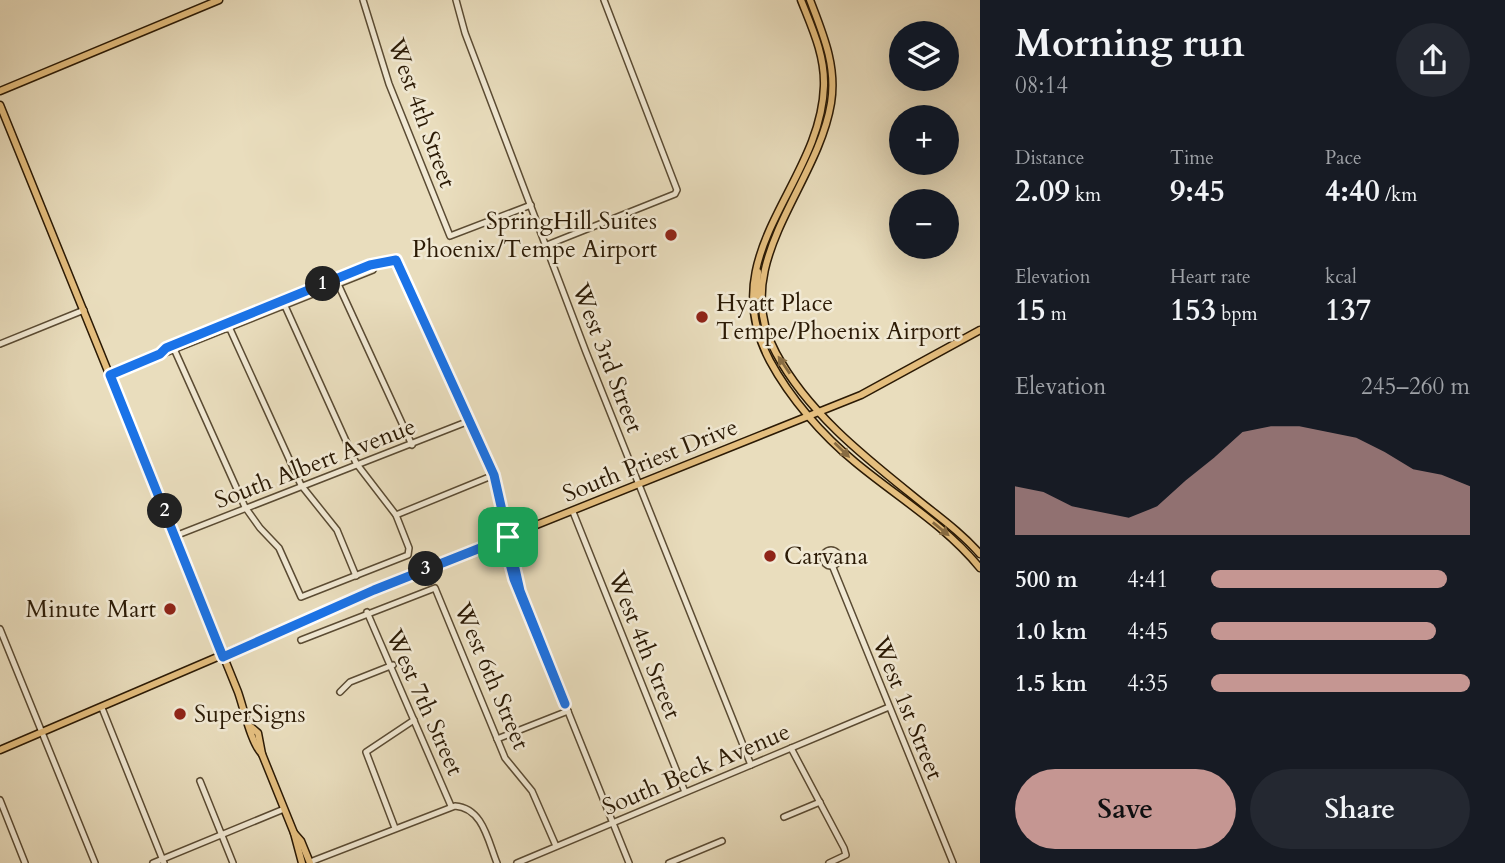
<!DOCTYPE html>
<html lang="en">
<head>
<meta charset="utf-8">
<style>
	body { margin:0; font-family:Cardo,serif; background:#242831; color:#f1f3f6; height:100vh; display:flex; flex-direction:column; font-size:26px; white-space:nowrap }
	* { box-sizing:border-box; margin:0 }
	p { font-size:23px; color:#9ea1a6 }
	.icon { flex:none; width:38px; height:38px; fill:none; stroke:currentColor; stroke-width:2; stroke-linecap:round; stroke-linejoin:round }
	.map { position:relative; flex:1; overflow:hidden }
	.sheet { display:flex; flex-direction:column; background:#171b24; width:525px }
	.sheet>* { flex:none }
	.controls { position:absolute; left:889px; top:21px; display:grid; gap:14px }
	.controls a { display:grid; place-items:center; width:70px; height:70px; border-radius:50%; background:#171b24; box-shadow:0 7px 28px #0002; font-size:35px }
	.pin { position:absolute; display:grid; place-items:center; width:60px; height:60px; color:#fff; margin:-30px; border-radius:14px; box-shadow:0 4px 10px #0006 }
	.km { position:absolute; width:35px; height:35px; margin:-18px; border-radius:50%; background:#222; color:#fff; font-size:19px; line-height:35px; text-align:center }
	.round { display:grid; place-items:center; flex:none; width:74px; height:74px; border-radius:37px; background:#242831 }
	.headline { display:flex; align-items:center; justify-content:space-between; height:119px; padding:0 35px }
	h1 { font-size:38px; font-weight:700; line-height:52px }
	.stats { display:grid; grid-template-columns:repeat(3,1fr); gap:10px; height:119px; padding:7px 35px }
	.stats div { display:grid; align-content:center }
	.stats b { font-size:30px; font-weight:700 }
	.stats small { font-size:19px; font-weight:400 }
	.stats p { font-size:19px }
	.chart { height:196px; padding:14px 35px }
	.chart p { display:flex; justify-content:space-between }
	.chart svg { width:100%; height:126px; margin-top:7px; fill:#c59692; opacity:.7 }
	.button { display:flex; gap:14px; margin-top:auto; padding:14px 35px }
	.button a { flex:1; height:80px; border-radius:42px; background:#c59692; color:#111; font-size:28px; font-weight:700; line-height:80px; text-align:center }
	.button a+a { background:#242831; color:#f1f3f6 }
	ul { padding:0 35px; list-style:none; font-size:23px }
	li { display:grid; grid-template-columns:112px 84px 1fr; align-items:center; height:52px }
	li i { height:18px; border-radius:9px; background:#c59692 }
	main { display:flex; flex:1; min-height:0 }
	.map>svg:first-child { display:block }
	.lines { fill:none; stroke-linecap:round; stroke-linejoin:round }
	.minor-casing { stroke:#5a4b33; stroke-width:8 }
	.major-casing { stroke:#2b1a05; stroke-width:9 }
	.minor { stroke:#f1e9d4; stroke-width:5 }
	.major { stroke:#e4be7e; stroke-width:6 }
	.oneway { fill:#886c42 }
	.route-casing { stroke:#fff; stroke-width:14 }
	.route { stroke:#1a73e8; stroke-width:9 }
	.poi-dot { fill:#8f2418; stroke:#f1e9d4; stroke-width:2.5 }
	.labels { text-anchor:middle; stroke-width:5; stroke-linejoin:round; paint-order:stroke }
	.street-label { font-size:24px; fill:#2b1a05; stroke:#f1e9d4 }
	.poi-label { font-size:24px; fill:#2b1a05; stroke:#f1e9d4; text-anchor:start }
</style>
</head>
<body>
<main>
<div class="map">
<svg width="980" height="863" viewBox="0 0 980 863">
	<rect width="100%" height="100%" fill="#e9ddbd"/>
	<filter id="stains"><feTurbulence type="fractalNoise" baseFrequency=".00286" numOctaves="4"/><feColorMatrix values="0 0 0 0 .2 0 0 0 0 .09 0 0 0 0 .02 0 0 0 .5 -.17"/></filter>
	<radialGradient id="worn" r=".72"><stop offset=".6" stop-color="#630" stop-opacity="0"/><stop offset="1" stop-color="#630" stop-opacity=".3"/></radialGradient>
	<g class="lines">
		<g class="minor-casing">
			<g id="minor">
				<polyline points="363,0 389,84 450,236 531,205"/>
				<polyline points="456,0 465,33 586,352 751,765"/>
				<polyline points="547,245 675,194 677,190 604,0"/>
				<polyline points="338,284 412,445"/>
				<polyline points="219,329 230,329 301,485 337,530 356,576"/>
				<polyline points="0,344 84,310"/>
				<polyline points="175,351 245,507 260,528 279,548 301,597 408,555 409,548 396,515 356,463 285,306 277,307"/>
				<polyline points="160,354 166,348 370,265 395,260 497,483 511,571 565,704"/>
				<polyline points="110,375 373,270 375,266"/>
				<polyline points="573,512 685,792"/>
				<polyline points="396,515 494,475"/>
				<polyline points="175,536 469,421"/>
				<polyline points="509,540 519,585"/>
				<circle cx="831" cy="558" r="8"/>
				<polyline points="832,565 953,863"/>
				<polyline points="367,612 451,806"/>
				<polyline points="0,629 95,863"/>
				<polyline points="301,640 435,588 505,758 532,791 556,846"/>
				<polyline points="340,692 350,682 393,665"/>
				<polyline points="565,704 629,863"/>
				<polyline points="102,708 164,863"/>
				<polyline points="497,739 568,711"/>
				<polyline points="791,748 844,848 846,855 829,863"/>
				<polyline points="200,781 233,863"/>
				<polyline points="0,800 25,863"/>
				<polyline points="784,817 820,802"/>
				<polyline points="395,828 366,752 414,720"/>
				<path d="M310 862 455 806C483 808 488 841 497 863"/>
				<polyline points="153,863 284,809"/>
				<polyline points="517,863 889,707"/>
				<polyline points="669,863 722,841"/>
			</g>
		</g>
		<g class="major-casing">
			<g id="major">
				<path d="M801 0C812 28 825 55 824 86 821 185 712 253 770 361 790 398 822 435 855 462 897 497 945 525 980 568"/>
				<path d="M810 0C823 34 837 66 831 103 817 188 727 264 776 353 807 411 862 455 912 495 935 514 960 531 980 554"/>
				<polyline points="0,91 219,0"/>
				<path d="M0 105 238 692C244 709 251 743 262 754"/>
				<polyline points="757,296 758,272"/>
				<polyline points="251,727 258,733 262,754 294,833 302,863"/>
				<polyline points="0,750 374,590 861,395 980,330"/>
				<polyline points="294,833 301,841 310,863"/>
			</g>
		</g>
		<use href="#minor" class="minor"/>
		<use href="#major" class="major"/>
	</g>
	<defs><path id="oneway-solid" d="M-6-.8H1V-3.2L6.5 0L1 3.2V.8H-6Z" transform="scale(1.75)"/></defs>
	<g class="oneway">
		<use href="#oneway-solid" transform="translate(784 365) rotate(-124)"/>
		<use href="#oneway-solid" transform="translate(842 450) rotate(44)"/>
		<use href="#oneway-solid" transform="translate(941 529) rotate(39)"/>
	</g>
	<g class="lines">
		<g class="route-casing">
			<polyline id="route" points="508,537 494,475 396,260 370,265 166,348 160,354 110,375 223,657 374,590 508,537 520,591 565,704 514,579 507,552 508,537"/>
		</g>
		<use href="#route" class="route"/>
	</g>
	<g class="poi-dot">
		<circle cx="671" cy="235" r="7"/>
		<circle cx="702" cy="317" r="7"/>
		<circle cx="770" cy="556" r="7"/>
		<circle cx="170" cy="609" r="7"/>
		<circle cx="180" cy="714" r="7"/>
	</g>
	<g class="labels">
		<g class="street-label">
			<text transform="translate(422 113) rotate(70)" y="8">West 4th Street</text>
			<text transform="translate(608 358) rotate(69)" y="8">West 3rd Street</text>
			<text transform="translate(650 460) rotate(-22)" y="8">South Priest Drive</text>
			<text transform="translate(315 463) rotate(-21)" y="8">South Albert Avenue</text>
			<text transform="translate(645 645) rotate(68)" y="8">West 4th Street</text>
			<text transform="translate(492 676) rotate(67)" y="8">West 6th Street</text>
			<text transform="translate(425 702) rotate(66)" y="8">West 7th Street</text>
			<text transform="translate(908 708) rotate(68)" y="8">West 1st Street</text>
			<text transform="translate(696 769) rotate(-23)" y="8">South Beck Avenue</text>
		</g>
		<g class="poi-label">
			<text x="657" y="229" text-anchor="end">SpringHill Suites<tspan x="657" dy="28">Phoenix/Tempe Airport</tspan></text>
			<text x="716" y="311">Hyatt Place<tspan x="716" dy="28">Tempe/Phoenix Airport</tspan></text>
			<text x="784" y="564">Carvana</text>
			<text x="156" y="617" text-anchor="end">Minute Mart</text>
			<text x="194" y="722">SuperSigns</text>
		</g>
	</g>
	<rect width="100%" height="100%" filter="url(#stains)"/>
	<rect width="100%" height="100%" fill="url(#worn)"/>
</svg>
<div class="controls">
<a><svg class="icon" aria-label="layers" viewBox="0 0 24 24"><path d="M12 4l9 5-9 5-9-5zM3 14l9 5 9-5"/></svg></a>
<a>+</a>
<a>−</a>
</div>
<div class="pin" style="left:508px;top:537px;background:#1e9e55"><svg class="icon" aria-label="arrive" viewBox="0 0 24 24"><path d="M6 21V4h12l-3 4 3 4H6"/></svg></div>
<b class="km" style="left:323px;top:284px">1</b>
<b class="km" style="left:165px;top:511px">2</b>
<b class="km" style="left:426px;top:569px">3</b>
</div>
<section class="sheet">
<div class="headline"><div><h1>Morning run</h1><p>08:14</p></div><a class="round"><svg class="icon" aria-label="share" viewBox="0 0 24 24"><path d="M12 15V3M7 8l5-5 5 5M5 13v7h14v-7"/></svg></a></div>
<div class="stats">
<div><p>Distance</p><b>2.09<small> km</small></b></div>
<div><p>Time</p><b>9:45</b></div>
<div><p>Pace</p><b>4:40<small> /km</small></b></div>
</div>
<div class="stats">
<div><p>Elevation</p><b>15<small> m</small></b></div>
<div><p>Heart rate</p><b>153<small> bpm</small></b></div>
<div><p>kcal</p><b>137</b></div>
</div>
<div class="chart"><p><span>Elevation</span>245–260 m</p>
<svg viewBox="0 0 160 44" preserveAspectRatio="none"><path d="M0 44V27L10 29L20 34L30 36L40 38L50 34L60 25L70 17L80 8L90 6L100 6L110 8L120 10L130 15L140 21L150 23L160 27V44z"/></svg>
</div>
<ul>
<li><b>500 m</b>4:41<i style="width:91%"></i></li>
<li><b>1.0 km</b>4:45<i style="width:87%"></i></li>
<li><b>1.5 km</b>4:35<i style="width:100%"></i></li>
</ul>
<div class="button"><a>Save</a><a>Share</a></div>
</section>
</main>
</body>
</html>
